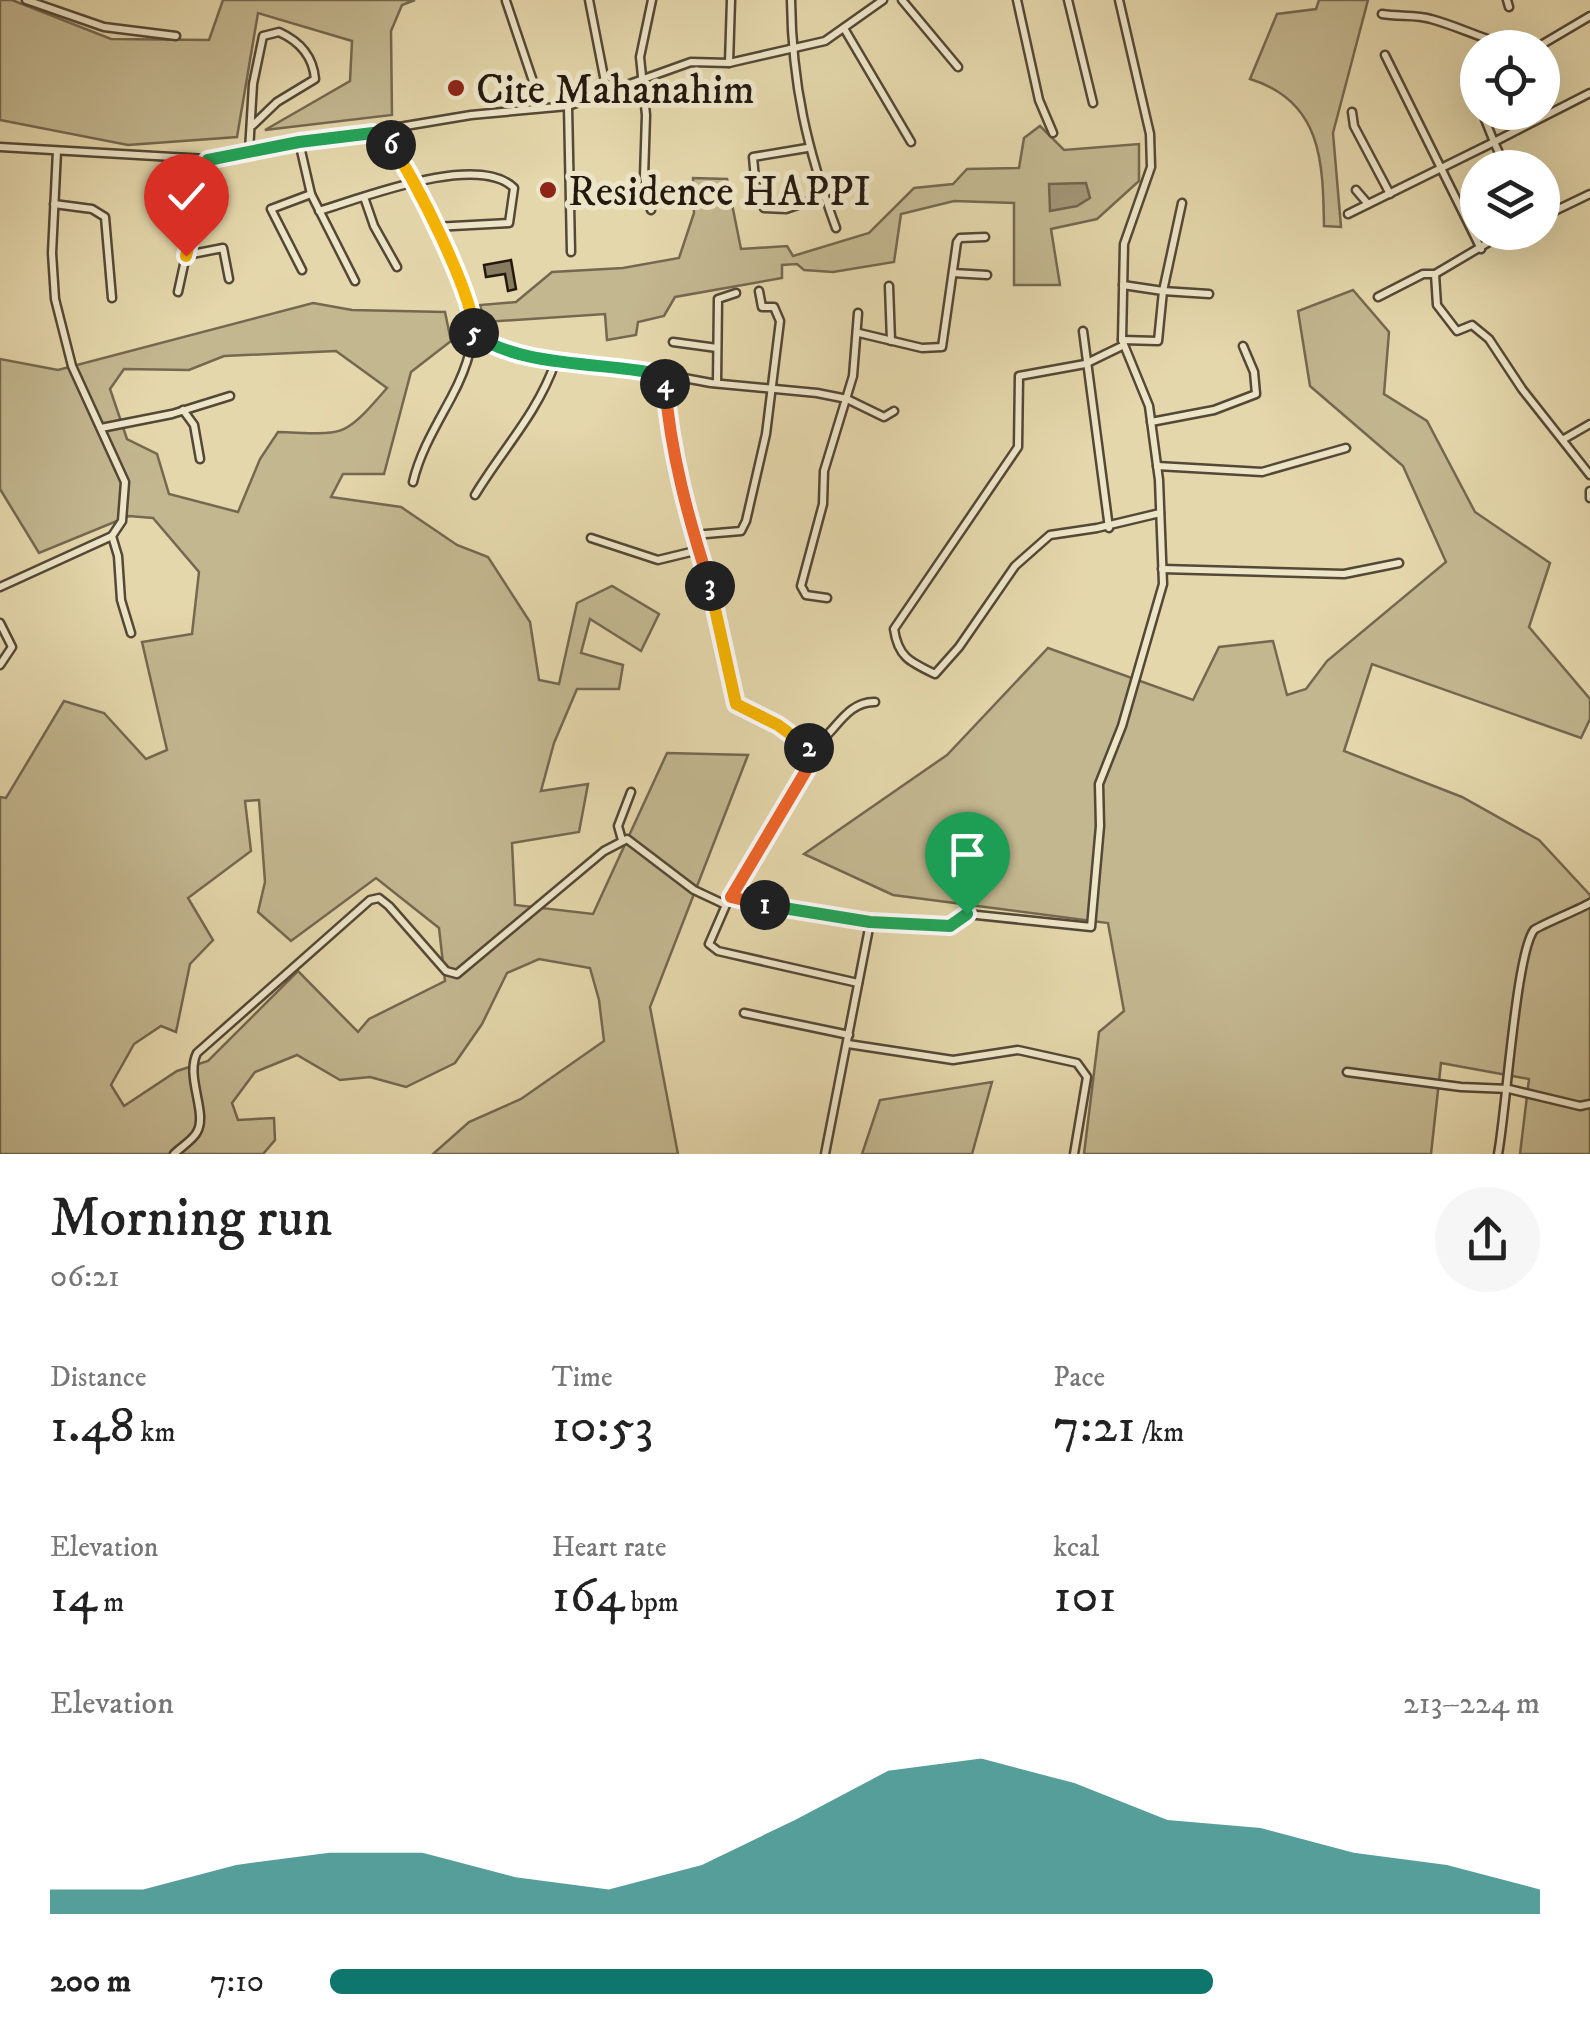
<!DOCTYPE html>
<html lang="en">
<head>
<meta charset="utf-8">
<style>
	body { margin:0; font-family:"IM FELL DW Pica",serif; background:#f6f6f6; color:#222; height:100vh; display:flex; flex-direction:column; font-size:38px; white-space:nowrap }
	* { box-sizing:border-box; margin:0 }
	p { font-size:32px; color:#767676 }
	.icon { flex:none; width:55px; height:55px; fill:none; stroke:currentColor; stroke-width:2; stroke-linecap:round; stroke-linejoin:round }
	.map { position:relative; height:1154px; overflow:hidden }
	.drawer { display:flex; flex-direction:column; background:#fff; flex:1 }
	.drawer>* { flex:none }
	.controls { position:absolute; left:1460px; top:30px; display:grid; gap:20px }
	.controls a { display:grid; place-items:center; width:100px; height:100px; border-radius:50%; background:#fff; box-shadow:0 10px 40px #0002; font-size:50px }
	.pin { position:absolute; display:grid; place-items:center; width:85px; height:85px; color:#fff; margin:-102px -42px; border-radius:50% 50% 50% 0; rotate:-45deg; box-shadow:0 0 10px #0007 }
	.pin .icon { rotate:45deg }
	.km { position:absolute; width:50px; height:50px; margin:-25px; border-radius:50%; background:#222; color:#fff; font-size:28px; line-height:50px; text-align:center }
	.round { display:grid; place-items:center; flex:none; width:105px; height:105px; border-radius:52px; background:#f6f6f6 }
	.summary { display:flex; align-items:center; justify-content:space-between; height:170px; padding:0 50px }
	h1 { font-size:55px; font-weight:600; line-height:75px }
	.metrics { display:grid; grid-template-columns:repeat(3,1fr); gap:15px; height:170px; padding:10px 50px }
	.metrics div { display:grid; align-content:center }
	.metrics b { font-size:50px; font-weight:600 }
	.metrics small { font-size:28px; font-weight:400 }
	.metrics p { font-size:28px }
	.chart { height:280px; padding:20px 50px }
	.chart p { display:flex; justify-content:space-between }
	.chart svg { width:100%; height:180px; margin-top:10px; fill:#0f766e; opacity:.7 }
	ul { padding:0 50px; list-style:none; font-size:32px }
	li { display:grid; grid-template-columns:160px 120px 1fr; align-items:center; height:75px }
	li i { height:25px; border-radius:12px; background:#0f766e }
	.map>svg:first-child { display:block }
	.green { fill:#c3b790; stroke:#746850; stroke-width:2.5; fill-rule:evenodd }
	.water { fill:#a39676; stroke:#70644d; stroke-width:2.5 }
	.building { fill:#887c60; stroke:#24190f; stroke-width:2.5 }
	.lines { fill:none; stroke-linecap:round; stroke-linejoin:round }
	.minor-casing { stroke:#544836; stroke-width:11 }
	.minor { stroke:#ede5c8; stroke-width:6 }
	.split-1-casing { stroke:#fff; stroke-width:20 }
	.split-2-casing { stroke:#fff; stroke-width:20 }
	.split-3-casing { stroke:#fff; stroke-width:20 }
	.split-4-casing { stroke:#fff; stroke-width:20 }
	.split-5-casing { stroke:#fff; stroke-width:20 }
	.split-6-casing { stroke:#fff; stroke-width:20 }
	.split-7-casing { stroke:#fff; stroke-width:20 }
	.split-8-casing { stroke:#fff; stroke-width:20 }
	.split-1 { stroke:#22a559; stroke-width:12 }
	.split-2 { stroke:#f0652b; stroke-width:12 }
	.split-3 { stroke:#f5b400; stroke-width:12 }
	.split-4 { stroke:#f0652b; stroke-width:12 }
	.split-5 { stroke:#22a559; stroke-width:12 }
	.split-6 { stroke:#f5b400; stroke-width:12 }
	.split-7 { stroke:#22a559; stroke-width:12 }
	.split-8 { stroke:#f5b400; stroke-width:12 }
	.poi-dot { fill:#8f2418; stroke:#ede5c8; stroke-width:4 }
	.labels { text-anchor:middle; stroke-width:10; stroke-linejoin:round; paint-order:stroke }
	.poi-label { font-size:42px; fill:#24190f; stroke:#ede5c8; text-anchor:start }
</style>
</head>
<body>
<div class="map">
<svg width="1590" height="1154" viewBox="0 0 1590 1154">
	<rect width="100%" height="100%" fill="#e4d7ab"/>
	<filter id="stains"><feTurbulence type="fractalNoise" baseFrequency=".002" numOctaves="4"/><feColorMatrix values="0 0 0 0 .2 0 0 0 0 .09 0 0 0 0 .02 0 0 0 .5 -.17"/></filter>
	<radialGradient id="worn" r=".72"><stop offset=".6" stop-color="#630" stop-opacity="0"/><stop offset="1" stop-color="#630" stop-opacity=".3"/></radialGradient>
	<g class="green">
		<polygon points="0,0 12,0 111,39 209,40 223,0 415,0 402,5 391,31 392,115 265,130 350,81 352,41 258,13 237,137 128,145 0,120"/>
		<path d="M1319 0H1368L1333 133 1341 227 1324 226C1323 162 1322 101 1250 79L1277 14 1316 9Z"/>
		<polygon points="1040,126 1064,150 1139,144 1139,181 1097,219 1051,229 1060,285 1014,285 1014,203 954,201 901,214 894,262 833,272 804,270 797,264 782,265 782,278 675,297 664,316 638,322 636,335 607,340 605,314 485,322 480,305 516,302 552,272 623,268 679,258 694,213 693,178 727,179 741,249 787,246 793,256 869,233 914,188 953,184 967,169 1019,168 1024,138"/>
		<polygon points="1353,290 1389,332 1384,394 1427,421 1475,512 1550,563 1529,627 1590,699 1590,719 1581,738 1372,664 1344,751 1462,797 1539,840 1590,895 1590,1154 1520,1154 1529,1079 1441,1063 1431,1154 1084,1154 1099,1032 1124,1011 1108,923 893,895 804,854 947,755 1048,648 1193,700 1219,647 1273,641 1287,695 1306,689 1327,661 1446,562 1403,466 1310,386 1298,311"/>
		<path d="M313 303 352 310 445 312 451 341 411 372 384 474H343L331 497 401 507 457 545 488 557 530 622 539 680 559 684 577 603 612 586 659 614 641 651 590 619 581 653 623 665 619 689H577L554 743 541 791 588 784 579 832 512 843 515 905 593 914 667 753 748 755 650 1007 678 1154H433L469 1122 521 1099 604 1041 599 1000 590 968 539 959 507 973 482 1024 455 1063 406 1087 370 1077 340 1080 297 1055 255 1072 232 1103 238 1120 274 1118 275 1140 263 1154H0V797L6 798 64 701 104 713 146 759 167 750 142 642 192 634 199 572 153 518 129 516 39 553 0 489V359L58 370ZM336 351 387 388C342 440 345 434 278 432L260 459 238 512 169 494 157 454 127 439 110 389 124 369 189 370 224 356ZM259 800 265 882 258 912 291 941 376 878 439 928 445 981 369 1019 358 1032 298 971 208 1061 177 1071 124 1106 111 1085 134 1044 161 1026 176 1032 190 964 213 940 188 898 251 851 245 801Z"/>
		<polygon points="992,1082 972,1154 862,1154 880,1100"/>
	</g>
	<polygon class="water" points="1086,183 1090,198 1077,206 1050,211 1049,184"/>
	<polygon class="building" points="511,260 516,289 508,291 505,274 486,277 484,265"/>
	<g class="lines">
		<g class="minor-casing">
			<g id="minor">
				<polyline points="26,0 104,27 176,36"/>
				<polyline points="589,0 607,92"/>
				<path d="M791 0C792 85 807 149 836 228"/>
				<polyline points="902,0 958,67"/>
				<polyline points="1017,0 1039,100 1053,133"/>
				<polyline points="1068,0 1093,103"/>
				<polyline points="1507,0 1509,7"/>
				<polyline points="506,1 541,105"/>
				<path d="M1382 14C1398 17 1417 14 1431 19 1464 28 1491 44 1525 48"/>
				<polyline points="845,30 911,142"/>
				<polyline points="1536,48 1590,16"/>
				<polyline points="1385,55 1481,249"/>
				<polyline points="729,63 731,0"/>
				<polyline points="568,106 571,252"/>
				<polyline points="1352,112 1354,126 1390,194"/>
				<polyline points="1482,112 1494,142 1590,93"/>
				<path d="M373 133C403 149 412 185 427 214 466 287 494 318 451 398 436 426 420 452 413 482"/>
				<polyline points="299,142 311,194 355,281"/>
				<polyline points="0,147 207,159 471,115 568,106 691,62 729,63 825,41 883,0"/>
				<polyline points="807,148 753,157 756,190 764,208 786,209 824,196"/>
				<path d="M249 151 253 84 263 36 279 32C299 41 313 56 315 79L277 102 253 125"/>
				<polyline points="1356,190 1368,204"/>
				<polyline points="364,197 374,226 397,267"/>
				<polyline points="1182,203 1163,291 1209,294"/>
				<polyline points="54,204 92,209 105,217 112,298"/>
				<polyline points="651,210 644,177 646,115 640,57 652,0"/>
				<path d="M319 211C362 198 478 152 514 188L509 223 434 227"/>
				<polyline points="1348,214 1494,142 1506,168"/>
				<polyline points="1542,217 1590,194"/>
				<polyline points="187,255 223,248 229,279"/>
				<polyline points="302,270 271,209 311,194"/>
				<polyline points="953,273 987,275"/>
				<polyline points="1435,274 1437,305 1457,331 1472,325 1489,339 1522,389 1590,475"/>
				<polyline points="889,286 891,341"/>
				<polyline points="178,292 207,159"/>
				<polyline points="1378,297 1423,274 1435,274 1506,232"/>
				<polyline points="1083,331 1109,528"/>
				<polyline points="859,333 922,348 942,347 957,242 960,238 985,237"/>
				<polyline points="474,335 555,363 615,365 711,383 817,393 847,399 884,417 894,411"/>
				<polyline points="1122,340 1158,341 1163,291 1123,285"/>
				<polyline points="673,342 717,348"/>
				<path d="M1120 347 1085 364 1019 376 1018 447 894 629C898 657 910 662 935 674L959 647 1015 566 1050 535 1097 528 1160 513"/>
				<path d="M664 375C670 454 695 526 716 602 724 634 728 668 734 701 756 722 795 725 812 753L810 764 726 905 709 944 718 951 858 983"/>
				<polyline points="717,383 718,299 736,293"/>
				<polyline points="183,410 194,425 200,459"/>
				<polyline points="1151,422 1214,410 1256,394 1254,372 1243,346"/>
				<polyline points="101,428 172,414 230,396"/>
				<polyline points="1564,439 1590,424"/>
				<polyline points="1157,466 1262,472 1346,448"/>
				<polyline points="1590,491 1590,498"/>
				<path d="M475 495C502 450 537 414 555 363"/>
				<polyline points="694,535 741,531 746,521 766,434 780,321 774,307 762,307 759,291"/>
				<polyline points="112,536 118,556 121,600 131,633"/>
				<polyline points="591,538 658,560 699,550"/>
				<polyline points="1162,569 1344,574 1399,563"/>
				<polyline points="0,587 112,536 122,521 125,482 72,366 55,299 52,253 57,151"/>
				<polyline points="827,598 806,595 801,586 823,504 824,471 853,376 858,313"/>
				<polyline points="0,623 12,647 0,665"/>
				<path d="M811 749C834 736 845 701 875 702"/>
				<polyline points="622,840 618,826 631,792"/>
				<polyline points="731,897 870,923 950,926 967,914 1091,927 1100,826 1099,784 1122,726 1163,584 1159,480 1149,406 1122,340 1124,244 1151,167 1150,134 1119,0"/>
				<polyline points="744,1013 849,1035"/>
				<polyline points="848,1044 953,1060 1018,1050 1077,1063 1087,1077 1074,1154"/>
				<polyline points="1347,1072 1461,1087 1509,1089 1580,1106 1590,1104"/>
				<path d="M174 1154C181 1147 193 1140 197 1132 208 1113 185 1077 197 1053L370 900 379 898 389 906 446 971 457 974 604 851 627 839 694 890 726 905"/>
				<polyline points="825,1154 870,923"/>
				<path d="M1498 1154C1506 1113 1516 953 1534 930 1538 926 1580 909 1590 903"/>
			</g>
		</g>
		<use href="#minor" class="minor"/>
	</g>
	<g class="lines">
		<g class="split-1-casing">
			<polyline id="split-1" points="765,905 870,922 950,926 967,914"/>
		</g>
		<g class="split-2-casing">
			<polyline id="split-2" points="765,905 731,897 810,764 809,748"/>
		</g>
		<g class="split-3-casing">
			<polyline id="split-3" points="710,586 736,704 778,725 809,748"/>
		</g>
		<g class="split-4-casing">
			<path id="split-4" d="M665 384C670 452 689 521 710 586"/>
		</g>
		<g class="split-5-casing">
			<path id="split-5" d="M474 333C516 368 610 362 664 375L665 384"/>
		</g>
		<g class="split-6-casing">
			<path id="split-6" d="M391 145C414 176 474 296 474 333"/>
		</g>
		<g class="split-7-casing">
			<polyline id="split-7" points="204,177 208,160 299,142 373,133 391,145"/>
		</g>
		<g class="split-8-casing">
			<polyline id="split-8" points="186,256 204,177"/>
		</g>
		<use href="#split-1" class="split-1"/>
		<use href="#split-2" class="split-2"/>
		<use href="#split-3" class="split-3"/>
		<use href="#split-4" class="split-4"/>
		<use href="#split-5" class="split-5"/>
		<use href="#split-6" class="split-6"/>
		<use href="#split-7" class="split-7"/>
		<use href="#split-8" class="split-8"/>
	</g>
	<g class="poi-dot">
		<circle cx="456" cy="88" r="10"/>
		<circle cx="548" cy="190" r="10"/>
	</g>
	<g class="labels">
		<g class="poi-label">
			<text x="476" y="103">Cite Mahanahim</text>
			<text x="568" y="205">Residence HAPPI</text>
		</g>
	</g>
	<rect width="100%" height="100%" filter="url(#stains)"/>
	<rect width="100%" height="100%" fill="url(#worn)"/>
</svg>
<div class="controls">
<a><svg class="icon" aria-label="locate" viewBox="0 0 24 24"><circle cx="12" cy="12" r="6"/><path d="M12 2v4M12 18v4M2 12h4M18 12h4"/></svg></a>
<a><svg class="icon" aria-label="layers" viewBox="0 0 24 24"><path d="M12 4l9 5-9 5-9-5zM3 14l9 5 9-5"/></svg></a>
</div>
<div class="pin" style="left:967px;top:914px;background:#1e9e55"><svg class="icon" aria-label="arrive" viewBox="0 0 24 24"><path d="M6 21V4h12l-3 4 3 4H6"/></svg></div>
<div class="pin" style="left:186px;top:256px;background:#d93025"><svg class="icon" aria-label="check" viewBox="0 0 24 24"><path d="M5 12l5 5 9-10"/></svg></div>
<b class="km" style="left:765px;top:905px">1</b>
<b class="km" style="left:809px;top:748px">2</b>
<b class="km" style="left:710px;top:586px">3</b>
<b class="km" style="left:665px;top:384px">4</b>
<b class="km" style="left:474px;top:333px">5</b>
<b class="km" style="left:391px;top:145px">6</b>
</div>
<section class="drawer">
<div class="summary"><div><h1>Morning run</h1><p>06:21</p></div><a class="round"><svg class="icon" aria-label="share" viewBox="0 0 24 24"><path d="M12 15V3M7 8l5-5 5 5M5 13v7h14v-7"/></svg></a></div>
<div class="metrics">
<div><p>Distance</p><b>1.48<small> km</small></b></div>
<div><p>Time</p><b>10:53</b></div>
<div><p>Pace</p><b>7:21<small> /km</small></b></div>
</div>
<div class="metrics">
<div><p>Elevation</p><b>14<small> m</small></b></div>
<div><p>Heart rate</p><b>164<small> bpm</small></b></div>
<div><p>kcal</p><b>101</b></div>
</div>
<div class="chart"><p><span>Elevation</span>213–224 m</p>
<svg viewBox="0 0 160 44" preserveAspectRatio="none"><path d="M0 44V38L10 38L20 32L30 29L40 29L50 35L60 38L70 32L80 21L90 9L100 6L110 12L120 21L130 23L140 29L150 32L160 38V44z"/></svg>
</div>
<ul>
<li><b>200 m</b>7:10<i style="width:73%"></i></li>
</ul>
</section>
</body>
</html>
